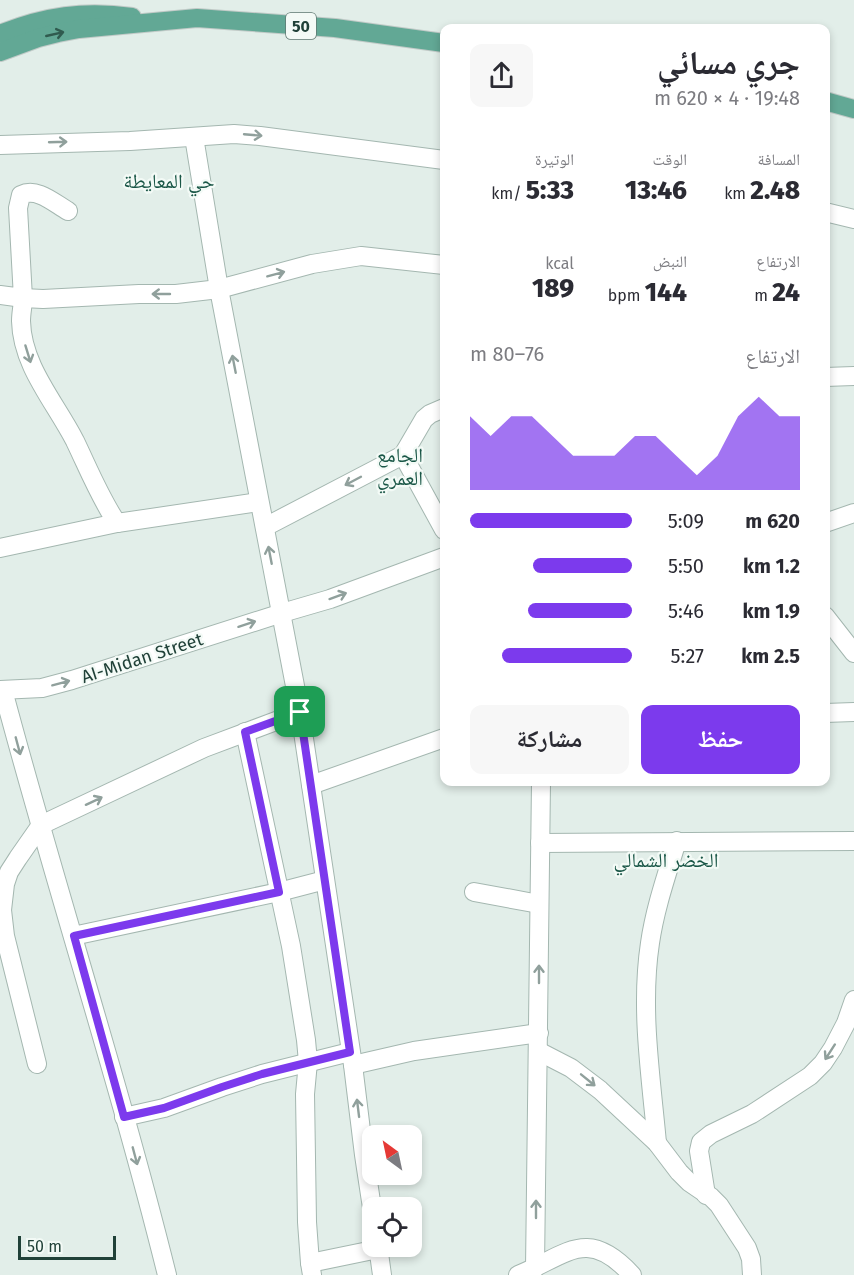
<!DOCTYPE html>
<html lang="ar">
<head>
<meta charset="utf-8">
<style>
	body { margin:0; font-family:"Fira Sans","Noto Naskh Arabic",sans-serif; background:#f7f7f7; color:#2b2b33; direction:rtl; height:100vh; display:flex; flex-direction:column; font-size:22px; white-space:nowrap }
	* { box-sizing:border-box; margin:0 }
	p { font-size:20px; color:#7c7c81 }
	.icon { flex:none; width:33px; height:33px; fill:none; stroke:currentColor; stroke-width:2; stroke-linecap:round; stroke-linejoin:round }
	.map { position:relative; flex:1; overflow:hidden; direction:ltr }
	.panel { position:absolute; left:440px; top:24px; width:390px; height:762px; display:flex; flex-direction:column; background:#fff; border-radius:12px; box-shadow:0 3px 9px #0003; direction:rtl }
	.panel>* { flex:none }
	.needle { width:39px; rotate:327deg }
	.fabs { position:absolute; left:362px; top:1125px; display:grid; gap:12px }
	.fabs a { display:grid; place-items:center; width:60px; height:60px; border-radius:12px; background:#fff; box-shadow:0 3px 9px #0003; font-size:30px }
	.scale { position:absolute; left:18px; bottom:15px; width:98px; box-sizing:border-box; padding-left:6px; border:3px solid #204138; border-top:0; font-size:16px; line-height:21px; white-space:nowrap; color:#204138; -webkit-text-stroke:4px #f3faf6; paint-order:stroke }
	.pin { position:absolute; display:grid; place-items:center; width:51px; height:51px; color:#fff; margin:-26px; border-radius:12px; box-shadow:0 3px 9px #0006 }
	.round { display:grid; place-items:center; flex:none; width:63px; height:63px; border-radius:12px; background:#f7f7f7 }
	.headline { display:flex; align-items:center; justify-content:space-between; height:102px; padding:0 30px }
	h1 { font-size:33px; font-weight:800; line-height:45px }
	.metrics { display:grid; grid-template-columns:repeat(3,1fr); gap:9px; height:102px; padding:6px 30px }
	.metrics div { display:grid; align-content:center }
	.metrics b { font-size:26px; font-weight:800 }
	.metrics small { font-size:16px; font-weight:400 }
	.metrics p { font-size:16px }
	.chart { height:168px; padding:12px 30px }
	.chart p { display:flex; justify-content:space-between }
	.chart svg { width:100%; height:108px; margin-top:6px; fill:#7c3aed; opacity:.7 }
	.cta { display:flex; gap:12px; margin-top:auto; padding:12px 30px }
	.cta a { flex:1; height:69px; border-radius:12px; background:#7c3aed; color:#fff; font-size:24px; font-weight:800; line-height:69px; text-align:center }
	.cta a+a { background:#f7f7f7; color:#2b2b33 }
	ul { padding:0 30px; list-style:none; font-size:20px }
	li { display:grid; grid-template-columns:96px 72px 1fr; align-items:center; height:45px }
	li i { height:15px; border-radius:8px; background:#7c3aed }
	.map>svg:first-child { display:block }
	.lines { fill:none; stroke-linecap:round; stroke-linejoin:round }
	.minor-casing { stroke:#a4b7b0; stroke-width:20 }
	.major-casing { stroke:#c1cac7; stroke-width:20 }
	.minor { stroke:#fff; stroke-width:18 }
	.major { stroke:#62a895; stroke-width:18 }
	.oneway { stroke:#305b4f }
	.oneway2 { stroke:#90a09c }
	.route-casing { stroke:#fff; stroke-width:12 }
	.route { stroke:#7c3aed; stroke-width:8 }
	.labels { text-anchor:middle; stroke-width:4.5; stroke-linejoin:round; paint-order:stroke }
	.shield { fill:#f3faf6; stroke:#5f7871; stroke-width:1.5 }
	.shield-label { font-size:16px; font-weight:bold; fill:#204138 }
	.street-label { font-size:18px; fill:#204138; stroke:#f3faf6 }
	.neighbourhood-label { font-size:20px; fill:#195646; stroke:#f3faf6 }
</style>
</head>
<body>
<div class="map">
<svg width="854" height="1275" viewBox="0 0 854 1275">
	<rect width="100%" height="100%" fill="#e2eee9"/>
	<g class="lines">
		<g class="minor-casing">
			<g id="minor">
				<polyline points="194,137 219,289 300,712 353,1065 364,1155 372,1208"/>
				<polyline points="0,145 130,141 234,134 260,136 444,160"/>
				<polyline points="825,212 854,219"/>
				<path d="M0 295 23 298 18 208 21 195C37 187 54 203 68 211"/>
				<polyline points="825,377 854,376"/>
				<polyline points="403,455 444,530"/>
				<path d="M117 523C100 498 88 468 75 441 55 402 22 366 21 321 21 313 23 305 23 298L43 299 139 294H176L219 289 312 264 361 256 444 265"/>
				<polyline points="825,523 854,513"/>
				<polyline points="265,527 403,455 424,419 430,414 444,408"/>
				<polyline points="0,548 117,523 259,502"/>
				<polyline points="825,616 854,653"/>
				<polyline points="0,690 42,688 72,680 282,613 330,599 444,557"/>
				<path d="M3 690C55 886 118 1078 167 1275"/>
				<polyline points="825,713 854,712"/>
				<polyline points="245,732 291,946 306,1040 308,1062 305,1094 307,1222 310,1263 312,1275"/>
				<polyline points="311,785 444,738"/>
				<polyline points="540,843 854,841"/>
				<polyline points="474,892 539,904"/>
				<polyline points="73,936 279,892 325,880"/>
				<polyline points="538,1051 571,1068 600,1090 657,1143 679,1172 689,1182 711,1197 719,1205 747,1248 751,1259 752,1275"/>
				<polyline points="37,1064 5,936 2,910 5,884 9,872 18,858 41,825 204,748 300,712"/>
				<polyline points="353,1065 414,1051 539,1033"/>
				<polyline points="124,1117 164,1108 222,1087 262,1074 350,1052"/>
				<path d="M657 1143C651 1077 640 1009 650 943 655 908 667 874 677 841"/>
				<polyline points="706,1195 699,1151 701,1142 711,1134 752,1114 810,1076 823,1063 833,1048 846,1023 854,1000"/>
				<polyline points="378,1246 382,1275"/>
				<polyline points="310,1263 378,1249"/>
				<polyline points="535,1268 541,782"/>
				<path d="M518 1275C567 1255 587 1226 632 1275"/>
			</g>
		</g>
		<g class="major-casing">
			<g id="major">
				<path d="M0 34C44 16 85 10 132 17"/>
				<polyline points="0,52 38,38 58,33 79,29 197,18 335,28 444,43"/>
				<polyline points="825,101 854,109"/>
			</g>
		</g>
		<use href="#minor" class="minor"/>
		<use href="#major" class="major"/>
	</g>
	<defs><path id="oneway-shaft" d="M-6 0H5M1.5-3L5.5 0L1.5 3" fill="none" stroke-width="1.6" stroke-linecap="round" stroke-linejoin="round" transform="scale(1.5)"/></defs>
	<use class="oneway" href="#oneway-shaft" transform="translate(55 34) rotate(-13)"/>
	<g class="oneway2">
		<use href="#oneway-shaft" transform="translate(253 135) rotate(5)"/>
		<use href="#oneway-shaft" transform="translate(58 142) rotate(-2)"/>
		<use href="#oneway-shaft" transform="translate(276 274) rotate(-15)"/>
		<use href="#oneway-shaft" transform="translate(161 294) rotate(-180)"/>
		<use href="#oneway-shaft" transform="translate(28 354) rotate(73)"/>
		<use href="#oneway-shaft" transform="translate(234 364) rotate(-101)"/>
		<use href="#oneway-shaft" transform="translate(353 481) rotate(152)"/>
		<use href="#oneway-shaft" transform="translate(270 555) rotate(-101)"/>
		<use href="#oneway-shaft" transform="translate(338 596) rotate(-20)"/>
		<use href="#oneway-shaft" transform="translate(247 624) rotate(-18)"/>
		<use href="#oneway-shaft" transform="translate(61 683) rotate(-15)"/>
		<use href="#oneway-shaft" transform="translate(18 746) rotate(75)"/>
		<use href="#oneway-shaft" transform="translate(94 801) rotate(-25)"/>
		<use href="#oneway-shaft" transform="translate(539 974) rotate(-90)"/>
		<use href="#oneway-shaft" transform="translate(830 1052) rotate(123)"/>
		<use href="#oneway-shaft" transform="translate(588 1080) rotate(39)"/>
		<use href="#oneway-shaft" transform="translate(358 1108) rotate(-97)"/>
		<use href="#oneway-shaft" transform="translate(135 1156) rotate(75)"/>
		<use href="#oneway-shaft" transform="translate(536 1209) rotate(-90)"/>
	</g>
	<g class="lines">
		<g class="route-casing">
			<polygon id="route" points="300,712 350,1052 262,1074 222,1087 164,1108 124,1117 74,936 279,892 245,732"/>
		</g>
		<use href="#route" class="route"/>
	</g>
	<g class="labels">
		<rect class="shield" x="286" y="13" width="30" height="26" rx="4.5"/>
		<g class="shield-label">
			<text x="301" y="32">50</text>
		</g>
		<g class="street-label">
			<text transform="translate(142 658) rotate(-18)" y="6">AI-Midan Street</text>
		</g>
		<g class="neighbourhood-label">
			<text x="169" y="188">حي المعايطة</text>
			<text x="400" y="462">الجامع<tspan x="400" dy="23">العمري</tspan></text>
			<text x="666" y="867">الخضر الشمالي</text>
		</g>
	</g>
</svg>
<div class="fabs">
<a><svg class="needle" viewBox="-14 -14 28 28"><path d="M0-13l5 13h-10z" fill="#e53935"/><path d="M0 13l5-13h-10z" fill="#7c7c81"/></svg></a>
<a><svg class="icon" aria-label="locate" viewBox="0 0 24 24"><circle cx="12" cy="12" r="6"/><path d="M12 2v4M12 18v4M2 12h4M18 12h4"/></svg></a>
</div>
<div class="scale">50 m</div>
<div class="pin" style="left:300px;top:712px;background:#1e9e55"><svg class="icon" aria-label="arrive" viewBox="0 0 24 24"><path d="M6 21V4h12l-3 4 3 4H6"/></svg></div>
<section class="panel">
<div class="headline"><div><h1>جري مسائي</h1><p>19:48 · 4 × 620 m</p></div><a class="round"><svg class="icon" aria-label="share" viewBox="0 0 24 24"><path d="M12 15V3M7 8l5-5 5 5M5 13v7h14v-7"/></svg></a></div>
<div class="metrics">
<div><p>المسافة</p><b>2.48<small> km</small></b></div>
<div><p>الوقت</p><b>13:46</b></div>
<div><p>الوتيرة</p><b>5:33<small> /km</small></b></div>
</div>
<div class="metrics">
<div><p>الارتفاع</p><b>24<small> m</small></b></div>
<div><p>النبض</p><b>144<small> bpm</small></b></div>
<div><p>kcal</p><b>189</b></div>
</div>
<div class="chart"><p><span>الارتفاع</span>76–80 m</p>
<svg viewBox="0 0 160 44" preserveAspectRatio="none"><path d="M0 44V14L10 22L20 14L30 14L40 22L50 30L60 30L70 30L80 22L90 22L100 30L110 38L120 30L130 14L140 6L150 14L160 14V44z"/></svg>
</div>
<ul>
<li><b>620 m</b>5:09<i style="width:100%"></i></li>
<li><b>1.2 km</b>5:50<i style="width:61%"></i></li>
<li><b>1.9 km</b>5:46<i style="width:64%"></i></li>
<li><b>2.5 km</b>5:27<i style="width:80%"></i></li>
</ul>
<div class="cta"><a>حفظ</a><a>مشاركة</a></div>
</section>
</div>
</body>
</html>
